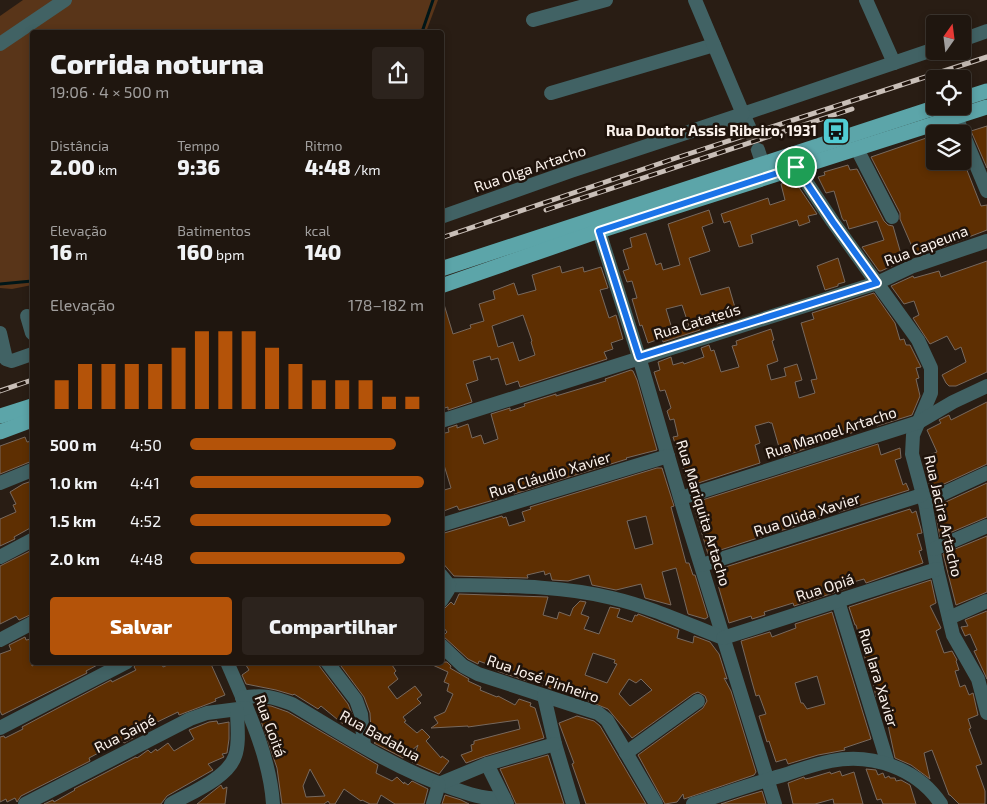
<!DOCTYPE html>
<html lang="pt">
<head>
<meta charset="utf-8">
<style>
	body { margin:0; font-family:"Exo 2",sans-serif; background:#2c231d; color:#f1f3f6; height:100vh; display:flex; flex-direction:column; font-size:19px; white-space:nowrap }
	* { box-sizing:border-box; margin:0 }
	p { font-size:16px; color:#a19f9e }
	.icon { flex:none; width:28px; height:28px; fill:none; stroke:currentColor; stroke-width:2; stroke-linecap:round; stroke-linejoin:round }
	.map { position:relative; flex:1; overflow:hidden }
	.side { position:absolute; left:30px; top:30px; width:414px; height:635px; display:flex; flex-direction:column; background:#1f160f; border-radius:5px; box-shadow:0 2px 8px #0003,0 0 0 1px #3c352f }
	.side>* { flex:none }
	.needle { width:32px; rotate:14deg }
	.controls { position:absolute; left:926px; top:15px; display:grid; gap:10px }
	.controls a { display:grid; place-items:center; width:45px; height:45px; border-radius:5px; background:#1f160f; box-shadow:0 2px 8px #0003,0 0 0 1px #3c352f; font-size:25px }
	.pin { position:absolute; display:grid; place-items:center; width:42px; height:42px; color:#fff; margin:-21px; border:2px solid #fff; border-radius:50%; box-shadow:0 1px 5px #0007 }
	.round { display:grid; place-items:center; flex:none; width:52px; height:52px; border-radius:5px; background:#2c231d }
	.head { display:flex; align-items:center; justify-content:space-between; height:85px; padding:0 20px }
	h1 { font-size:28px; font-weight:800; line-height:38px }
	.figures { display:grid; grid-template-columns:repeat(3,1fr); gap:8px; height:85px; padding:5px 20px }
	.figures div { display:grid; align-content:center }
	.figures b { font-size:21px; font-weight:800 }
	.figures small { font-size:14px; font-weight:400 }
	.figures p { font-size:14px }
	.chart { height:140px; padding:10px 20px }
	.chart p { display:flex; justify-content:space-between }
	.chart svg { width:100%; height:90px; margin-top:5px; stroke:#b45309; stroke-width:6 }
	.cta { display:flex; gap:10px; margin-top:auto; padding:10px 20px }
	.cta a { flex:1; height:58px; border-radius:5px; background:#b45309; color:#fff; font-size:20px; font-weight:800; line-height:58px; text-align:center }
	.cta a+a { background:#2c231d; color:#f1f3f6 }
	ul { padding:0 20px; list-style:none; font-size:16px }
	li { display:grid; grid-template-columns:80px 60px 1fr; align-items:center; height:38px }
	li i { height:12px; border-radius:6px; background:#b45309 }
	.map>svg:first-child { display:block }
	.green { fill:#593519 }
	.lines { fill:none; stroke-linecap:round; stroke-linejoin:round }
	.stream { stroke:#001618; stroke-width:3 }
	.building { fill:#5e2f02; stroke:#78695e; fill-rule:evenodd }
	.minor-tunnel { stroke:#483d34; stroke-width:14; stroke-dasharray:14 7; stroke-linecap:butt }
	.minor { stroke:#416264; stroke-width:14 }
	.major { stroke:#5ca5a9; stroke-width:15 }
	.rail-casing { stroke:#c9bfb8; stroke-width:5 }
	.rail { stroke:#1f130b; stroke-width:3; stroke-dasharray:9; stroke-linecap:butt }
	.route-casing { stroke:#fff; stroke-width:10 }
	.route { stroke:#1a73e8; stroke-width:6 }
	.labels { text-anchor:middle; stroke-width:5; stroke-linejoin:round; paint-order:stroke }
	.poi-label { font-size:15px; font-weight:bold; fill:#fbf2ec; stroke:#1f130b; text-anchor:end }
	.street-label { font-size:15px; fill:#fbf2ec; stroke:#1f130b }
</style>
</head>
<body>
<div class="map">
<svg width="987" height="804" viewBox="0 0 987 804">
	<rect width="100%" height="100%" fill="#291d14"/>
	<polygon class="green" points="23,0 438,0 426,32 32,32 32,285 12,289 0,288 0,16"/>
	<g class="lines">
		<g class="stream">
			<polyline points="422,32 433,0"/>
			<polyline points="0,284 32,281"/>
		</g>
	</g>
	<g class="building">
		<polygon points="987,126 987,168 971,131"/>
		<polygon points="935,135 935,167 963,160 981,206 987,205 987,230 940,248 937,240 921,246 924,253 916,256 900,219 900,213 871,157"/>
		<polygon points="848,165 850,170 857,169 884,221 888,225 893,226 903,261 881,271 879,271 862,247 884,240 877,221 849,229 846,220 844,221 842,218 834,191 826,193 818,177 825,175 824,172"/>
		<polygon points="794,180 817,214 808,216 810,222 799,226 797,220 751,235 753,243 739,247 730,221 724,223 721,214 768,198 770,205 785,200 781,184"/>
		<path d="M709 210 713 223 702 227 710 251 689 258 701 295 729 287 736 311 722 316 724 322 717 324 715 317 699 322 698 323 700 330 663 342 662 338 648 343 642 325 640 326 632 299 637 298 632 281 627 282 623 271 629 269 623 250 632 247 630 238 646 233 656 265 661 263 663 270 680 265 668 224ZM682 305 689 326 673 332 666 309Z"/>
		<polygon points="838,258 845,282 838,284 838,286 825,290 817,266"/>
		<polygon points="987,261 987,372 956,386 949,386 946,383 942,375 966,362 961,347 955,350 947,336 930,344 913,318 919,315 914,301 904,304 891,286 913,276 914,278 939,271 941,277"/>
		<path d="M560 266 562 273 583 267 584 272 601 267 608 288 600 290 609 318 616 315 623 339 611 343 613 349 604 352 607 359 520 387 518 381 506 385 498 358 491 360 490 356 473 361 478 380 466 384 472 402 448 410V407L441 409V302L443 301 453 334 471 328 470 325 484 321 479 304 495 299 493 291 514 283 518 295 536 290 532 275ZM523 315 532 341 531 342 535 355 519 361 513 342 498 347 492 326Z"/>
		<polygon points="874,293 895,323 900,340 904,339 906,345 910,345 921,367 916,368 919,378 916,379 920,396 912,415 877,426 876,421 856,427 857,431 784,456 783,454 781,454 772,423 770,423 769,422 755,426 760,443 755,445 760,463 689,486 673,437 678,436 674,419 670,420 667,411 671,408 665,390 660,391 654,372 660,370 658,362 671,357 673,365 683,362 684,364 704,357 701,348 709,345 711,351 714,350 721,372 739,367 732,346 737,345 736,341 771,329 774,340 772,341 778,361 767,365 771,380 786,376 784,368 797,364 802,380 795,382 799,398 815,393 811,380 817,379 801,323 814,319 812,313"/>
		<polygon points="631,370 633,371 637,380 657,450 626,458 627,459 514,494 513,488 506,491 492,486 497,499 459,510 457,506 441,512 441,491 451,488 444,465 441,466 441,434 449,432 448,428 457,425 457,428 468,424 472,438 481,435 484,444 498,439 491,414 510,408 510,411 525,406 524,404 556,394 556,396 606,381 605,379"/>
		<polygon points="987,402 987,464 931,490 924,464 930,461 927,456 937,452 927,430 941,423 939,420 949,415 951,420"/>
		<polygon points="25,437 27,442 32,441 32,461 0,474 0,446"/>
		<polygon points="878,444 881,455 900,448 901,458 895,460 903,485 906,483 909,490 839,512 838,509 819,515 820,518 708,554 693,503"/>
		<path d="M657 468H662L674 506 671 507 686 563H689L693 575H695L708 617 705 619 688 614 676 568 662 572 671 605 645 598 641 584 616 590 592 585 589 575 568 581 552 580 550 573 545 575 544 571 527 575 528 578 454 576 441 561V534L502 516 503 518 506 517 509 526 525 521 522 512 531 509 530 507ZM646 516 653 544 635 549 627 521Z"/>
		<polygon points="32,481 32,527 14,537 15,539 0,546 0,519 16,512 13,505 16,504 10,492 23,484"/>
		<polygon points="987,483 987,517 940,537 936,516 941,514 937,506"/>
		<polygon points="910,509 912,513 916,511 921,529 922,533 917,534 922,550 919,551 923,563 866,583 864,579 846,584 848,588 794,606 793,603 764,612 765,615 752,619 751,616 729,623 718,585 723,583 719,569"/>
		<polygon points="987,536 987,592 956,605 943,554"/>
		<polygon points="32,550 32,614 19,620 16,616 0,624 0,566"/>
		<polygon points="931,580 936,603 930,606 941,628 936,631 944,653 952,651 957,660 956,661 959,670 955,671 960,687 965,685 969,695 973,693 978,715 968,719 971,728 969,729 982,764 976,766 985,791 985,804 959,804 950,795 949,795 932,750 924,753 930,779 911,765 895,758 885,711 879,695 876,697 871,672 869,672 856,625 855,625 849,607"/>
		<path d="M459 594 548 597 543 615 557 619 559 612 570 616 573 608 580 601 586 602 581 614 589 617 584 629 599 634 610 607 620 609 617 617 632 622 635 615 637 616 638 614 679 630 677 638 693 643 694 636 710 642 719 654 727 679 724 678 731 691 756 772 754 775 684 799 683 794 677 802 665 804 638 755 703 708 707 701 705 696 698 692 693 694 632 738 608 709 588 701 590 696 573 690 572 695 543 686 545 681 529 675 527 681 500 672 494 669 495 667 479 661 478 664 468 659 443 636 447 632 441 624V610L445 608 451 602 454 605ZM593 653 615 660 614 663 617 664 607 683 585 675ZM629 679 636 683 641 679 652 690 630 706 619 694Z"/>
		<polygon points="987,611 987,679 974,651 977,650 970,634 965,636 961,627 968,626 965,620"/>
		<path d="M832 612 871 739 844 748 845 750 818 755 788 764 786 759 776 762 769 741 767 742 759 716 766 714 759 695 756 696 752 682 741 641 770 632 772 637 796 628 795 624ZM817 676 825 704 807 709 803 703H801L795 683Z"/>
		<polygon points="25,637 26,640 32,639 32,666 39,662 103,662 86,671 87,673 2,715 0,711 0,654 11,650 9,645"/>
		<polygon points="138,662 161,662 163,667 175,662 210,662 225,695 215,699 216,701 179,715 178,712 153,724 154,726 124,743 123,740 117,743 89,758 90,761 21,796 17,802 15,798 7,802 6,799 0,802 0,737 4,736 5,738 23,729 22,727 111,680 112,682 136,670 134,667"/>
		<polygon points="244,662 318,662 320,667 348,704 352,714 343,724 321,706 318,709 294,694 293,695 276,690 246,684 242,675 249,670"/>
		<polygon points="338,662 390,662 396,671 394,673 398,679 388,687 397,699 415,686 422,695 417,699 421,703 403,717 406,721 404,722 417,733 422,729 430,737 426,741 441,758 442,756 449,761 439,774 412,762 418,745 403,758 374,743 378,740 371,730 370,713 364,697"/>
		<polygon points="426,662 447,662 451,666 450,668 469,679 468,681 481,687 480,690 497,697 498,696 515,705 519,699 531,703 530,706 535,708 544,738 485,756 466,763 461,755 472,751 471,745 474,744 474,741 520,729 518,720 468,727 468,726 431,728 438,723 434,717 445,712 453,694 447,691 449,684 444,682 448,672"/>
		<path d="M258 705 271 706 288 712 378 765 376 773 392 781 397 777 404 784V782L408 785 412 781 428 789 424 804H395L381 795 377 804H370L362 800 361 801 344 789 335 804H330L328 801 324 804H282L277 768 257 709ZM310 769 325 796 306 797 303 786Z"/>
		<polygon points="577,716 594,721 600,726 646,804 586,804 572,764 574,763 559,723"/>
		<polygon points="217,721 218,724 229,722 229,739 227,753 222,754 224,757 208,764 213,770 211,771 167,796 161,804 44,804 53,800 54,802 75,790 74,789 136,757 137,758 148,750 151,753 156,749 157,751 168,743 174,751 194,739 189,730 209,722"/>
		<polygon points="548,755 564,804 516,804 500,769"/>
		<polygon points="866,769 876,770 878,775 883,773 885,778 889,776 890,778 895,778 896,781 901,780 910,785 916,804 883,804 881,799 877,800"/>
		<polygon points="840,771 842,776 854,772 863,804 834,804 833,799 815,804 793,804 788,783 804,777 805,779 810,778 830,772 831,774"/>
		<polygon points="221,785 223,789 227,787 225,804 197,804"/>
		<polygon points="762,791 766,804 721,804 742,797"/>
		<polygon points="445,795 461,800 469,804 442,804"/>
	</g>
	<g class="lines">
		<polyline class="minor-tunnel" points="749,127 758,150"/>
		<g class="minor">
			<polyline points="866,0 894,63"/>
			<polyline points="533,20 606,0"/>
			<polyline points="962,40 987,31"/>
			<polyline points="0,44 65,0"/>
			<polyline points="551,93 714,45"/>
			<polyline points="956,117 987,191"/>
			<polyline points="749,127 743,114 935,49"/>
			<polyline points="857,149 892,217"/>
			<polyline points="758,150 763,165"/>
			<polyline points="791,159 833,222 918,340 931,368 931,393 913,435 912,454 925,502 937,569 953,635 978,679 987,713"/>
			<polyline points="441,217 571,171 743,114 695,0"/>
			<polyline points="599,231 639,357 684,511 775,804"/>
			<polyline points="27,316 32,333"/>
			<polyline points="0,333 6,359 12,361 32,354"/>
			<polyline points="441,421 877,283 913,266 987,241"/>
			<polyline points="0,483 32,470"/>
			<polyline points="681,498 919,422 953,402 987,386"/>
			<polyline points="925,502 987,473"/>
			<polyline points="441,525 668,456"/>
			<polyline points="934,549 987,526"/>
			<polyline points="0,557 32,540"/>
			<polyline points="702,565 922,495"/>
			<path d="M441 575 449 585C504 586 559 585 612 598 651 607 687 624 723 638"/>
			<polyline points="441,601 448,590 449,585"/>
			<polyline points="838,601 888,764"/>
			<polyline points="949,618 987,601"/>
			<polyline points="723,638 937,569"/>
			<polyline points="0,640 32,623"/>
			<polyline points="441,645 463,666 478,674 576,706 598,713 607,720 656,804"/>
			<path d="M227 662C246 706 270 756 273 804"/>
			<polyline points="327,662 356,700 361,714 364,746"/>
			<polyline points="544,696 555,744 573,804"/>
			<path d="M242 698C263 694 273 697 292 704 344 735 395 769 452 788 470 794 485 800 504 798"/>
			<polyline points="0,728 127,662"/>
			<polyline points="626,753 698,701"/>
			<polyline points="487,764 507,804"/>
			<polyline points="439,784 487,764 555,744"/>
			<polyline points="25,804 190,719 207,713 246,708"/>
			<path d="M171 804C190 793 228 778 235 756 240 743 237 724 237 710"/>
			<polyline points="433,804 439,784"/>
			<path d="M693 804C724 794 755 783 787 774 801 769 816 764 831 761 872 753 917 768 941 804"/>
		</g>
		<g class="major">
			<polyline points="962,99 987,91"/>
			<polyline points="441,269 940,106"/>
			<polyline points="441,286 599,231 987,107"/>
			<polyline points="0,416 32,406"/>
			<polyline points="0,432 32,420"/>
		</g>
		<g class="rail-casing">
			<g id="rail">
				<polyline points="546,210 852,109"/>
				<polyline points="441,238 676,158 987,57"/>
				<polyline points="0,391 32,380"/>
			</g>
		</g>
		<use href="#rail" class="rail"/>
	</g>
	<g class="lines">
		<g class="route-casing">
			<polygon id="route" points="796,167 833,222 877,283 639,357 599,231"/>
		</g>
		<use href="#route" class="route"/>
	</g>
	<defs>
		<g id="bus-square" transform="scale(1.4375)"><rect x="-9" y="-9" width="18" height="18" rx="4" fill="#51ccd3" stroke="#1f130b"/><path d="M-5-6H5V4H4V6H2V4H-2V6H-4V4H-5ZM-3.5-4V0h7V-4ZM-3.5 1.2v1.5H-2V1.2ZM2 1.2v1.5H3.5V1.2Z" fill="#111"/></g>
	</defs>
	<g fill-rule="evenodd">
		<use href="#bus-square" x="836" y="131"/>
	</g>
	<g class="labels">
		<g class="poi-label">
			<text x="817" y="136">Rua Doutor Assis Ribeiro, 1931</text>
		</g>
		<g class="street-label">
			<text transform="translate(530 169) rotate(-19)" y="5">Rua Olga Artacho</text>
			<text transform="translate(926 246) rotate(-21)" y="5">Rua Capeuna</text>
			<text transform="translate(697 322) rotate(-17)" y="5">Rua Catateús</text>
			<text transform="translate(831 433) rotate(-18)" y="5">Rua Manoel Artacho</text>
			<text transform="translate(550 475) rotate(-17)" y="5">Rua Cláudio Xavier</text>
			<text transform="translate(703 513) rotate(73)" y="5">Rua Mariquita Artacho</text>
			<text transform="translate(807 515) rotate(-18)" y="5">Rua Olida Xavier</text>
			<text transform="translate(943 516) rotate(77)" y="5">Rua Jacira Artacho</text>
			<text transform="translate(825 588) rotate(-18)" y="5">Rua Opiá</text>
			<text transform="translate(878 678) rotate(73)" y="5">Rua Iara Xavier</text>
			<text transform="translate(543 679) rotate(19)" y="5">Rua José Pinheiro</text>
			<text transform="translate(270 726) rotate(70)" y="5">Rua Goitá</text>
			<text transform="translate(125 734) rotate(-27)" y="5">Rua Saipé</text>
			<text transform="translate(380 736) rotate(29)" y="5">Rua Badabua</text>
		</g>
	</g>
</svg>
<div class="controls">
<a><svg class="needle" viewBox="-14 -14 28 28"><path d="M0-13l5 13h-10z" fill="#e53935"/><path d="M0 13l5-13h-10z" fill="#a19f9e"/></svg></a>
<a><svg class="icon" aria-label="locate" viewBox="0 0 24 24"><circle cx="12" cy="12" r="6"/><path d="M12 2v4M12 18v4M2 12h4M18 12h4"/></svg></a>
<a><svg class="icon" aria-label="layers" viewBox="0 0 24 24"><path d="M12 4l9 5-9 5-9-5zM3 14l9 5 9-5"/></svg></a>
</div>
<div class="pin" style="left:796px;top:167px;background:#1e9e55"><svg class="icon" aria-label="arrive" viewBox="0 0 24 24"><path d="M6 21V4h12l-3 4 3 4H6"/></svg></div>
<section class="side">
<div class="head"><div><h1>Corrida noturna</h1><p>19:06 · 4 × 500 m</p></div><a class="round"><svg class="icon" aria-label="share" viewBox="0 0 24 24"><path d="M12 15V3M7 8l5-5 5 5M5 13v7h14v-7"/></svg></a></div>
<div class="figures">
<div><p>Distância</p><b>2.00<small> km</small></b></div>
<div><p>Tempo</p><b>9:36</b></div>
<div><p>Ritmo</p><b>4:48<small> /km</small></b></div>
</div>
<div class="figures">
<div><p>Elevação</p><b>16<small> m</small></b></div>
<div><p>Batimentos</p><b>160<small> bpm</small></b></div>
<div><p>kcal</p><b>140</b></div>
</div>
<div class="chart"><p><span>Elevação</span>178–182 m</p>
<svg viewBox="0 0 160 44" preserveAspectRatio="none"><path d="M5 44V30M15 44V22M25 44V22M35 44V22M45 44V22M55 44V14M65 44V6M75 44V6M85 44V6M95 44V14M105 44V22M115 44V30M125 44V30M135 44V30M145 44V38M155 44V38"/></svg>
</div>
<ul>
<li><b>500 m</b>4:50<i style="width:88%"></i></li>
<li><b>1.0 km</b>4:41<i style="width:100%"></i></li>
<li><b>1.5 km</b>4:52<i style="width:86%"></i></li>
<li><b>2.0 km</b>4:48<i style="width:92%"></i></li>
</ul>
<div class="cta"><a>Salvar</a><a>Compartilhar</a></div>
</section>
</div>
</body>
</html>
